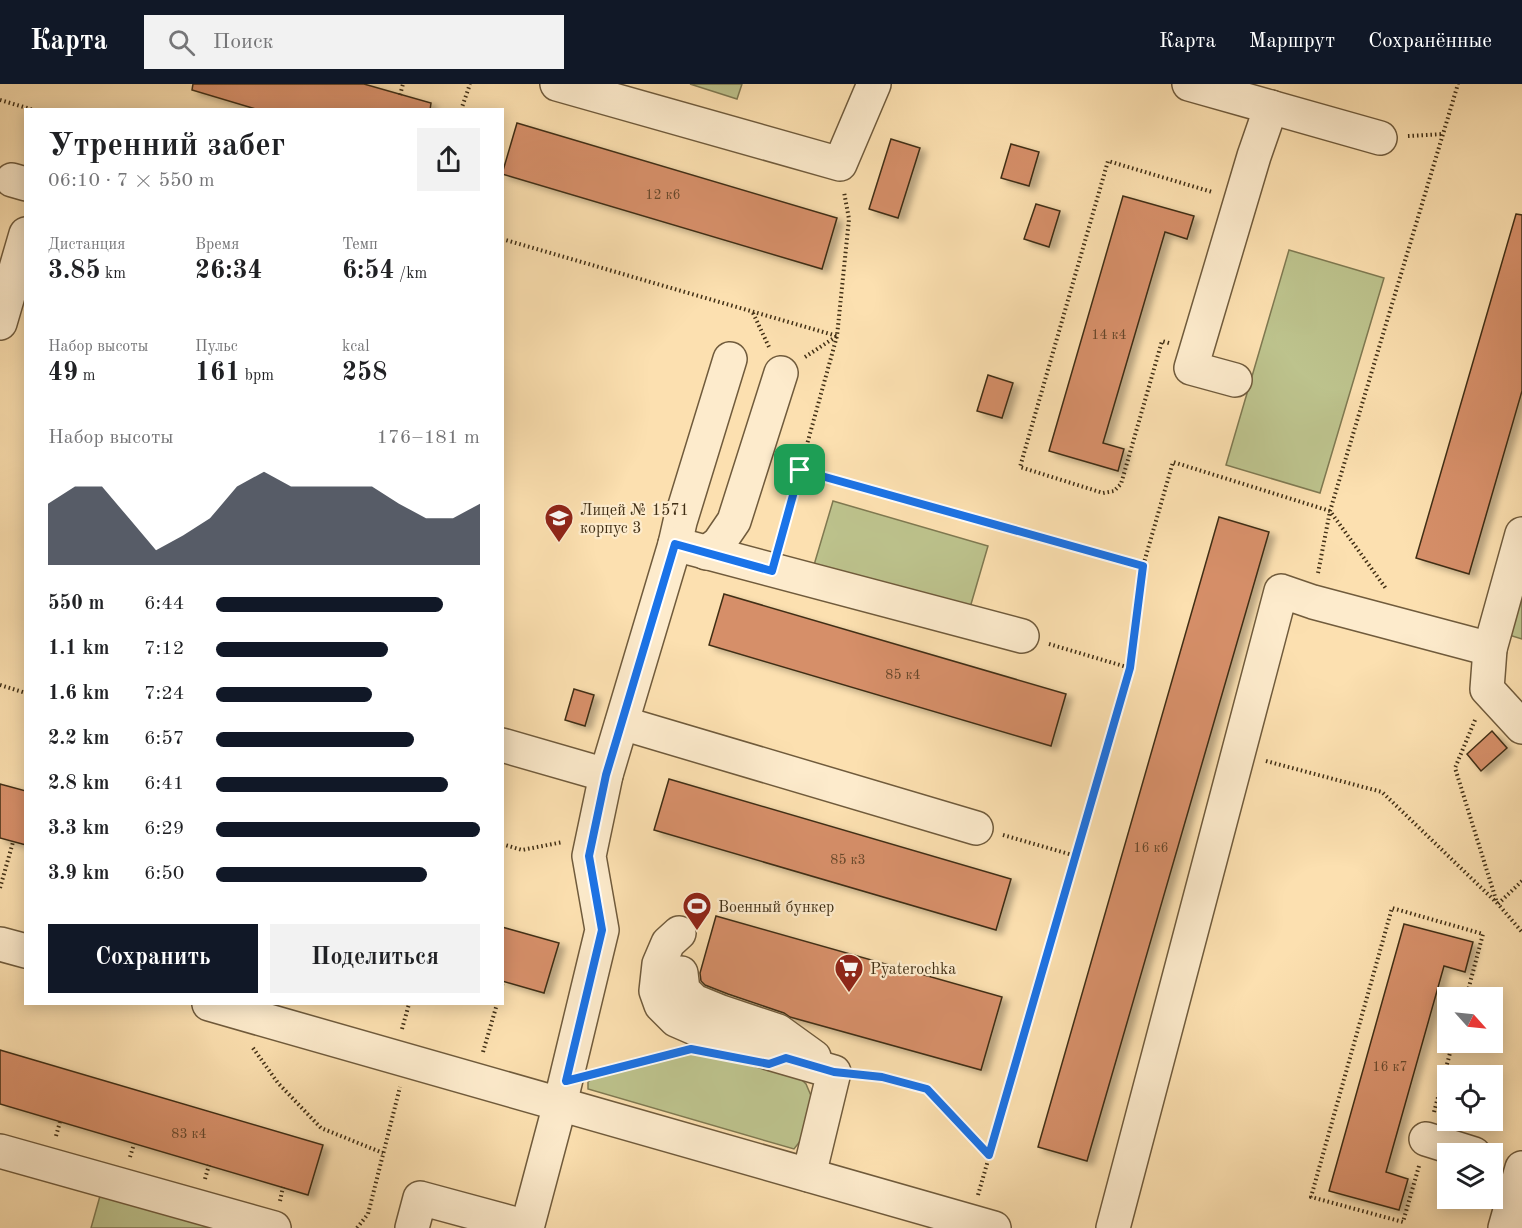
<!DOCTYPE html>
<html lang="ru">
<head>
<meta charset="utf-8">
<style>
	body { margin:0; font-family:"Old Standard TT",serif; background:#f2f2f2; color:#202124; height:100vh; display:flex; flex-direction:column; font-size:22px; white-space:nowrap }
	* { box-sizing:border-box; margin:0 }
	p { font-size:20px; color:#757577 }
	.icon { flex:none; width:33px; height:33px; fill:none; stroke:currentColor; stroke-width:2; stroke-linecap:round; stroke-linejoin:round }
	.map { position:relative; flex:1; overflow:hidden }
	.side { position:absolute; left:24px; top:24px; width:480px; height:897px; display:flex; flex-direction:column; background:#fff; border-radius:0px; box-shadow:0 3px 15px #0003 }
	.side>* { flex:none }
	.needle { width:39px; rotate:117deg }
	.fabs { position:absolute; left:1437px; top:903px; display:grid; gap:12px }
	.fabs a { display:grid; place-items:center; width:66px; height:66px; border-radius:0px; background:#fff; box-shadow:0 3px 15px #0003; font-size:30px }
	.pin { position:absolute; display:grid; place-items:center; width:51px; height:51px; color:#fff; margin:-26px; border-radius:12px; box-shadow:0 3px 9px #0006 }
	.round { display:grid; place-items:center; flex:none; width:63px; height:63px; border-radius:0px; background:#f2f2f2 }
	.overview { display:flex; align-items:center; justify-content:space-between; height:102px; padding:0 24px }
	h1 { font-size:33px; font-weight:700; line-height:45px }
	.stats { display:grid; grid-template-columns:repeat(3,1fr); gap:9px; height:102px; padding:6px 24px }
	.stats div { display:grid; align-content:center }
	.stats b { font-size:26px; font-weight:700 }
	.stats small { font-size:16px; font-weight:400 }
	.stats p { font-size:16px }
	.chart { height:168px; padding:12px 24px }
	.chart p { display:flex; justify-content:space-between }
	.chart svg { width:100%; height:108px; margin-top:6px; fill:#111827; opacity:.7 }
	.action { display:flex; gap:12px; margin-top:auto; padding:12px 24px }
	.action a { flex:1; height:69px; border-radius:0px; background:#111827; color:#fff; font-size:24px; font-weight:700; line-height:69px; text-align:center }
	.action a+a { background:#f2f2f2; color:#202124 }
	ul { padding:0 24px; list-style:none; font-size:20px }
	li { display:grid; grid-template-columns:96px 72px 1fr; align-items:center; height:45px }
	li i { height:15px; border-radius:8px; background:#111827 }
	header { display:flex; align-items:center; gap:36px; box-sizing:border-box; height:84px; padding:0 30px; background:#111827; color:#fff }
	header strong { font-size:28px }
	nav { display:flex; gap:33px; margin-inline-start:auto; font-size:21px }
	.search { width:420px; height:54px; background:#f2f2f2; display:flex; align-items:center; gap:15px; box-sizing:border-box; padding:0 21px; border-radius:0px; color:#757577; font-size:22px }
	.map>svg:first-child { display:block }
	.green { fill:#bdc38d; stroke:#7f7951; stroke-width:1.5 }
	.building { fill:#d68f69; stroke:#412f15; stroke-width:1.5; filter:url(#shadow) }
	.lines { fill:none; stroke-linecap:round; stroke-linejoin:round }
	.minor-casing { stroke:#705b3c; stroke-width:36 }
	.path { stroke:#412f15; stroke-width:4; stroke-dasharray:1.5 3; stroke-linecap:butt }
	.minor { stroke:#fdebcc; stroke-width:33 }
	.route-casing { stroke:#fff; stroke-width:12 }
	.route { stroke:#1a73e8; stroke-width:8 }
	.labels { text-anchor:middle; stroke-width:4.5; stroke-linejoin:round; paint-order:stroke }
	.number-label { font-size:14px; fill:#66472a }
	.poi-label { font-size:16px; fill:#412f15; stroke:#fdebcc; text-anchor:start }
</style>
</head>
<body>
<header>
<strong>Карта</strong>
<div class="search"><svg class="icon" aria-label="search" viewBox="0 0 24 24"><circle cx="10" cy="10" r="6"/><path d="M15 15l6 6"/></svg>Поиск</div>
<nav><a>Карта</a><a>Маршрут</a><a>Сохранённые</a></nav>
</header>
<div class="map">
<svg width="1522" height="1144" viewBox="0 0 1522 1144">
	<defs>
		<filter id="shadow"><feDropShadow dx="6" dy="4" stdDeviation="3" flood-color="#0004"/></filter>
	</defs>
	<rect width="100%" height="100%" fill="#fce0b0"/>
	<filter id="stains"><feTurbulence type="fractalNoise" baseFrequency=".00333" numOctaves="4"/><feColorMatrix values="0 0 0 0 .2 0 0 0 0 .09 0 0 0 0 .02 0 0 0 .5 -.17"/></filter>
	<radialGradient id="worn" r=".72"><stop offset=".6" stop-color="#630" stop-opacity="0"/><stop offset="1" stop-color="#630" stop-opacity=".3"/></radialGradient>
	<g class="green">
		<polygon points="690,0 742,0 737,15"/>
		<polygon points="1289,166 1384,194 1320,409 1226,381"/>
		<polygon points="833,417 988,462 969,527 814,481"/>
		<polygon points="1522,506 1522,555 1509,551"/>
		<polygon points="693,968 782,986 798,992 806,1000 812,1014 805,1051 794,1065 588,1005 588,998 593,994"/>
		<polygon points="100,1112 213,1144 91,1144"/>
	</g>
	<g class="building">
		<polygon points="193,0 364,0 431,19 430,26 259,26 192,6"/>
		<polygon points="517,39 837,134 822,185 502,90"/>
		<polygon points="891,55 920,64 898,134 869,125"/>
		<polygon points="1011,60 1039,68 1029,102 1001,94"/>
		<polygon points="1123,112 1194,132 1187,155 1165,148 1103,359 1124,365 1118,387 1049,367"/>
		<polygon points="1036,120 1060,127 1049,163 1024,155"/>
		<polygon points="1516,130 1522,131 1522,307 1469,490 1416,474"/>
		<polygon points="988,291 1013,299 1002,334 977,327"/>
		<polygon points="1219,433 1269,448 1087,1077 1038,1063"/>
		<polygon points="724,510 1066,610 1051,662 709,561"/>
		<polygon points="574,605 594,611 585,642 565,636"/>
		<polygon points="1492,647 1507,664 1481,687 1467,670"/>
		<polygon points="669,695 1011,795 996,846 654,746"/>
		<polygon points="0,700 26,707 26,761 0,754"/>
		<polygon points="716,832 1002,913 981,986 790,933 784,929 728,910 705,901 701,897 700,889"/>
		<polygon points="1404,840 1473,858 1465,888 1444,882 1386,1088 1408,1095 1399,1126 1329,1107"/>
		<polygon points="502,843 559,859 544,909 502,897"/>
		<polygon points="0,966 323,1061 308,1111 0,1020"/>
	</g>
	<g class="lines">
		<g class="minor-casing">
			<g id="minor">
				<polyline points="557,0 840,80 874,0"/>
				<polyline points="1189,0 1380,54"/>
				<polyline points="12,96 26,100"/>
				<polyline points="0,239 26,150"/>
				<polyline points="1235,296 1191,284 1254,72 1271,23"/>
				<polyline points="1522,450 1490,565 1487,605 1522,643"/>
				<polyline points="675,460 680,438 730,275"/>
				<polyline points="706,469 719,459 734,437 781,289"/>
				<polyline points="622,639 976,744"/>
				<polyline points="502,661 606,691"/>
				<polyline points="679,849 668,859 659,880 656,907 661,921 676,936 699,946 772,970 834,988 809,1091"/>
				<polyline points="0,860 26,867"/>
				<polyline points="681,889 683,906 694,917 721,928 778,947 814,973"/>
				<polyline points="209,920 994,1144"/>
				<polyline points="1426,1055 1474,1070"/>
				<polyline points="0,1067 274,1144"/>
				<polyline points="412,1144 420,1114 527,1143"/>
				<polyline points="527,1144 560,1020 602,846 589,772 606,691 675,460 1022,552"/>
				<polyline points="1113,1144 1281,507 1313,518 1490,565"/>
				<polyline points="1505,1144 1522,1084"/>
			</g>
		</g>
		<g class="path">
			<polyline points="400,11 403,0"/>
			<polyline points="0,16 34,26"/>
			<polyline points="461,26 470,0"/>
			<polyline points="1408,52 1443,50"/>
			<polyline points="502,155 837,252"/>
			<polyline points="753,229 769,263"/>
			<polyline points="1169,259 1162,257 1121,400 1114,407 1103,409 1020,383 1108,77 1212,108"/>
			<polyline points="805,273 837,252"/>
			<polyline points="800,386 1143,482"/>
			<polyline points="780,458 837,252 849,135 844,108"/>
			<polyline points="1318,489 1330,427 1458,0"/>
			<polyline points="1049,560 1130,584"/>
			<polyline points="0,601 26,609"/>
			<polyline points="1475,636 1455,684 1497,819"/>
			<polyline points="1266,677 1382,708 1498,820"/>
			<polyline points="1003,751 1076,772"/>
			<polyline points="502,760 522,766 563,758"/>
			<polyline points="1522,797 1498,820 1522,848"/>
			<polyline points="0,804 13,758"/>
			<polyline points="502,901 504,897"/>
			<polyline points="402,945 409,920"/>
			<polyline points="253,964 278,999 321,1044 383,1069"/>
			<polyline points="483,968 497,920"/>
			<polyline points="597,989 677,969"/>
			<polyline points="864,991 882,993 927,1005 988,1070"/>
			<polyline points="1434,1028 1453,958"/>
			<polyline points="56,1052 60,1038"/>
			<polyline points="130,1073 134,1060"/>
			<polyline points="1419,1082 1403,1138 1311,1113 1392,824 1483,850 1466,914"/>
			<polyline points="205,1095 209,1081"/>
			<polyline points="978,1111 1130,584 1143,482 1173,378 1330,427 1387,506"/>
			<polyline points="280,1117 283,1103"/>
			<polyline points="357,1144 368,1130 400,1003"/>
		</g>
		<use href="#minor" class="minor"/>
	</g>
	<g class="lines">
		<g class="route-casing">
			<polygon id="route" points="800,386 1143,482 1130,584 989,1071 927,1005 882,993 834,988 786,974 769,980 691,965 566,997 602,846 589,772 606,691 675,460 772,487"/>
		</g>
		<use href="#route" class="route"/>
	</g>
	<defs>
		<g id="school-pin" transform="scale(1.5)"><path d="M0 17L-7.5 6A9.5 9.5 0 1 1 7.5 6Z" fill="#8f2418" stroke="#fdebcc"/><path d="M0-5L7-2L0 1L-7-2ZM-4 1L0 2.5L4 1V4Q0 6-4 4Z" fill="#fff"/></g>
		<g id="stadium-pin" transform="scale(1.5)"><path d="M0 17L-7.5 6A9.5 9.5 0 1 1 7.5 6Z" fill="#8f2418" stroke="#fdebcc"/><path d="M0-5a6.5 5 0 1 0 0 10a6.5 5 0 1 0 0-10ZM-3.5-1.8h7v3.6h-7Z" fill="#fff"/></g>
		<g id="supermarket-pin" transform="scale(1.5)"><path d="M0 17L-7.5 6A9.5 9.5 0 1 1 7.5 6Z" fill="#8f2418" stroke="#fdebcc"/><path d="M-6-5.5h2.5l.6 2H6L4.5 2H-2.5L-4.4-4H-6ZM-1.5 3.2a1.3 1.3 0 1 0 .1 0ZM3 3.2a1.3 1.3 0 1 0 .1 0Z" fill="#fff"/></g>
	</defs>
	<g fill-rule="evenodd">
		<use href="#school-pin" x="559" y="434"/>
		<use href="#stadium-pin" x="697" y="822"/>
		<use href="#supermarket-pin" x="849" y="884"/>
	</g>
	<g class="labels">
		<g class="number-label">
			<text x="663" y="115">12 к6</text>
			<text x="1109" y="255">14 к4</text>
			<text x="903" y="595">85 к4</text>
			<text x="1151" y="768">16 к6</text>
			<text x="848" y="780">85 к3</text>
			<text x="1390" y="987">16 к7</text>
			<text x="189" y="1054">83 к4</text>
		</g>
		<g class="poi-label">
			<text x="580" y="431">Лицей № 1571<tspan x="580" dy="18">корпус 3</tspan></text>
			<text x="718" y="828">Военный бункер</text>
			<text x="870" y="890">Pyaterochka</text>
		</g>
	</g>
	<rect width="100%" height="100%" filter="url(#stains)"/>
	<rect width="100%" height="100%" fill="url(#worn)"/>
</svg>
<div class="fabs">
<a><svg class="needle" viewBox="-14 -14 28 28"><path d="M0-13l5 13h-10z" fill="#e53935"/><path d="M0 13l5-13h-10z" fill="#757577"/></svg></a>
<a><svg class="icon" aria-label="locate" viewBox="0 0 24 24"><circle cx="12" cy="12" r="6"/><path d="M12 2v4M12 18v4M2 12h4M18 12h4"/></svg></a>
<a><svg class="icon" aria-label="layers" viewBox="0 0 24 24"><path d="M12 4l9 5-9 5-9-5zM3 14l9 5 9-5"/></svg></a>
</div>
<div class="pin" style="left:800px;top:386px;background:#1e9e55"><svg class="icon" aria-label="arrive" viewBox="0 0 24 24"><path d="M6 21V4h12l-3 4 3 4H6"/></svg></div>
<section class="side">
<div class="overview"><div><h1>Утренний забег</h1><p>06:10 · 7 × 550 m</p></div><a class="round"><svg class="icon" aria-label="share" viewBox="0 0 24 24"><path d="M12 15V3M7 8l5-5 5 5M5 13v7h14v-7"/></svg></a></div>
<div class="stats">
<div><p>Дистанция</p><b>3.85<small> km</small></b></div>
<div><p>Время</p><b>26:34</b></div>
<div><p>Темп</p><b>6:54<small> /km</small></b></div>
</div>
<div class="stats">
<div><p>Набор высоты</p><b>49<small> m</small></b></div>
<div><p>Пульс</p><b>161<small> bpm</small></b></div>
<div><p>kcal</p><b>258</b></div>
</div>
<div class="chart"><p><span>Набор высоты</span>176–181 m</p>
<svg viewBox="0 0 160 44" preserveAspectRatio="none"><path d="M0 44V19L10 12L20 12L30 25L40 38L50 32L60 25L70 12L80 6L90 12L100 12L110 12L120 12L130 19L140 25L150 25L160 19V44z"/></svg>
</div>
<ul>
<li><b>550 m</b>6:44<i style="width:86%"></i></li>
<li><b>1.1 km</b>7:12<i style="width:65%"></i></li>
<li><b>1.6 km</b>7:24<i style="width:59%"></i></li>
<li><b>2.2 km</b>6:57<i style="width:75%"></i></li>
<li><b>2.8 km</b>6:41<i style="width:88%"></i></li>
<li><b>3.3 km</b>6:29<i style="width:100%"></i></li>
<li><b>3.9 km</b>6:50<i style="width:80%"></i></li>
</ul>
<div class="action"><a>Сохранить</a><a>Поделиться</a></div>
</section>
</div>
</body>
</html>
